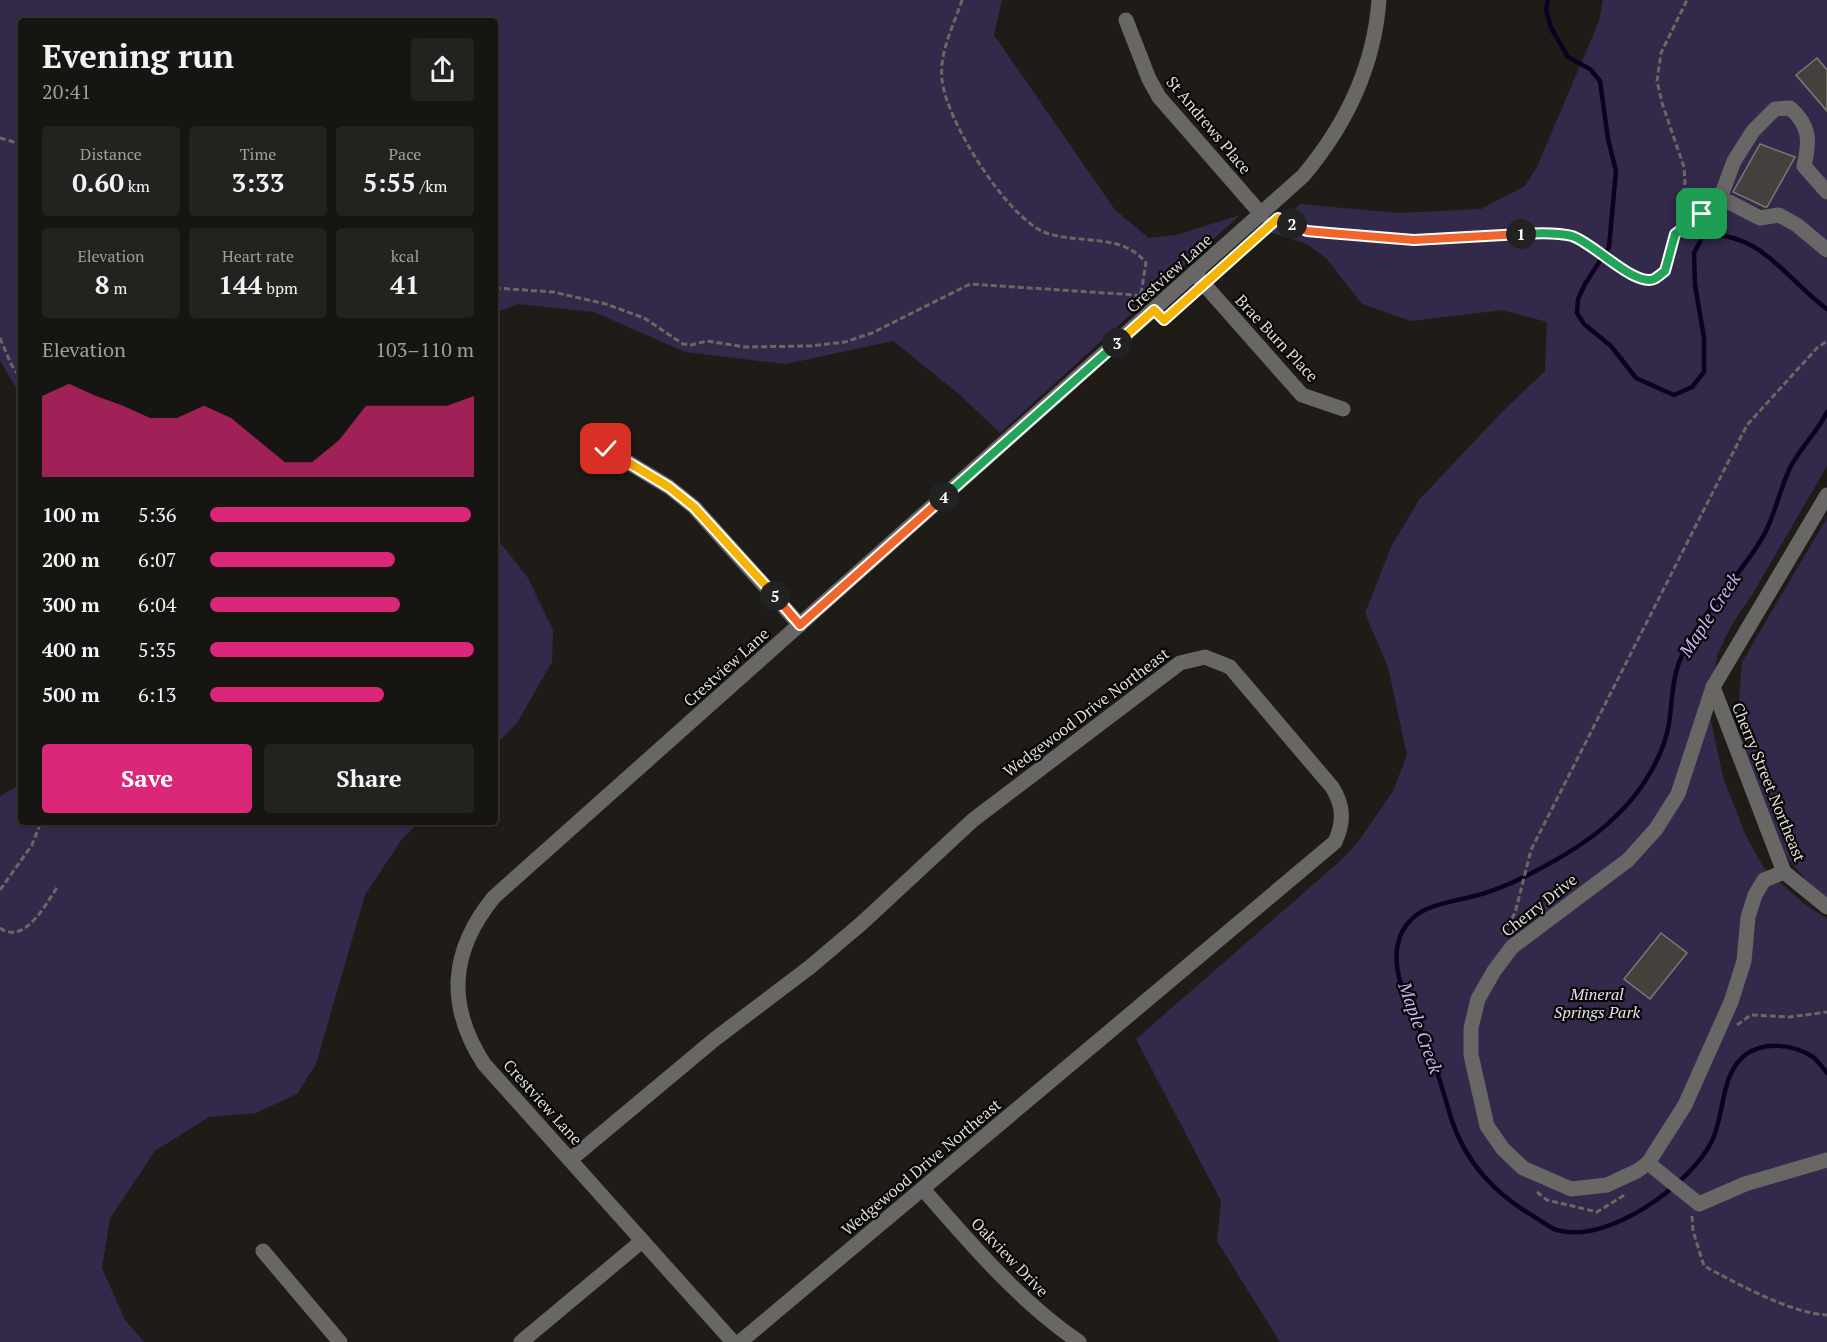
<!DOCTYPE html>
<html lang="en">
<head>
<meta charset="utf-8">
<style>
	body { margin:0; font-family:"PT Serif",serif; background:#24221f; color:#f1f3f6; height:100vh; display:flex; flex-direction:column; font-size:22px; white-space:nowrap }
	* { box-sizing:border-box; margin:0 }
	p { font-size:20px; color:#9e9f9f }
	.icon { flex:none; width:33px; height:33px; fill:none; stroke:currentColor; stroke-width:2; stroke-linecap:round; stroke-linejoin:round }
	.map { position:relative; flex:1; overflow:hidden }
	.side { position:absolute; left:18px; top:18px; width:480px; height:807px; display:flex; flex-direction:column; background:#171511; border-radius:6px; box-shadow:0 2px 4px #0004,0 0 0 2px #363431 }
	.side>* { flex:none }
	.pin { position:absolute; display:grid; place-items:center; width:51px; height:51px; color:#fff; margin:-26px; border-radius:12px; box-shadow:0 3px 9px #0006 }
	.km { position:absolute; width:30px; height:30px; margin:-15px; border-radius:50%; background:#222; color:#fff; font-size:16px; line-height:30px; text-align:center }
	.round { display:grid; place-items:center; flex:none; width:63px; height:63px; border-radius:6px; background:#24221f }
	.overview { display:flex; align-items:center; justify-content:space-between; height:102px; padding:0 24px }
	h1 { font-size:33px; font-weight:700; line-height:45px }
	.metrics { display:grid; grid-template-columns:repeat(3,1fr); gap:9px; height:102px; padding:6px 24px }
	.metrics div { display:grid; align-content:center; border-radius:6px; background:#24221f; text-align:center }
	.metrics b { font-size:26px; font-weight:700 }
	.metrics small { font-size:16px; font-weight:400 }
	.metrics p { font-size:16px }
	.chart { height:168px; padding:12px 24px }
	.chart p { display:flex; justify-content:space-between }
	.chart svg { width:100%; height:108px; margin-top:6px; fill:#db2777; opacity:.7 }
	.button { display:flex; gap:12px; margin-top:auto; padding:12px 24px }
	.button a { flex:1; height:69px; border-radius:6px; background:#db2777; color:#fff; font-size:24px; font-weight:700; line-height:69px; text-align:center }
	.button a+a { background:#24221f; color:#f1f3f6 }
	ul { padding:0 24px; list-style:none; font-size:20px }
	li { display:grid; grid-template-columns:96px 72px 1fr; align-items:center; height:45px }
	li i { height:15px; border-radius:8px; background:#db2777 }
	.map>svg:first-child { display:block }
	.green { fill:#33294b }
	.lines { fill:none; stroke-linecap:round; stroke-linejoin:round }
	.stream { stroke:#0d0023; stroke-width:4.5 }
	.building { fill:#44413c; stroke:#7c7872; stroke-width:1.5 }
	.path { stroke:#6a6863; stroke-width:3; stroke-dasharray:6 3; stroke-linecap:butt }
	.minor { stroke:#696765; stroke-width:15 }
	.split-1-casing { stroke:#fff; stroke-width:12 }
	.split-2-casing { stroke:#fff; stroke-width:12 }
	.split-3-casing { stroke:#fff; stroke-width:12 }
	.split-4-casing { stroke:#fff; stroke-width:12 }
	.split-5-casing { stroke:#fff; stroke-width:12 }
	.split-6-casing { stroke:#fff; stroke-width:12 }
	.split-1 { stroke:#22a559; stroke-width:8 }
	.split-2 { stroke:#f0652b; stroke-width:8 }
	.split-3 { stroke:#f5b400; stroke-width:8 }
	.split-4 { stroke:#22a559; stroke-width:8 }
	.split-5 { stroke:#f0652b; stroke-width:8 }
	.split-6 { stroke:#f5b400; stroke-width:8 }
	.labels { text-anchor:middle; stroke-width:4.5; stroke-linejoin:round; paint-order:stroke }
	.street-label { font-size:16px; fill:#dfddda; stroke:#080705 }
	.park-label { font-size:16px; font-style:italic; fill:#e4e0f2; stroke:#080705 }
	.water-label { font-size:18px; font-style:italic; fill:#c7b4fb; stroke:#080705 }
</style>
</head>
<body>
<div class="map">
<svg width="1827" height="1342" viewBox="0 0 1827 1342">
	<rect width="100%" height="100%" fill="#1f1c17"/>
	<g class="green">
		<polygon points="0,0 1002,0 994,35 1115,210 1149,238 1176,235 1240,215 1000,433 960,395 893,341 786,364 685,352 594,312 518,304 495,313 495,21 21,21 21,396 0,361"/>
		<polygon points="1603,0 1827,0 1827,466 1752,595 1731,626 1717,655 1710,716 1723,777 1746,836 1764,868 1803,903 1827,919 1827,1342 1280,1342 1217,1241 1221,1201 1136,1039 1339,862 1358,842 1393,791 1407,755 1388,667 1365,613 1391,547 1419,500 1502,412 1545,371 1547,322 1503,310 1411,321 1362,304 1327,259 1307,244 1269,232 1300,204 1398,213 1481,209 1525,186 1537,167 1599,21"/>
		<polygon points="1827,518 1827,898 1819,895 1789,860 1749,794 1738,713 1742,662"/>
		<polygon points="495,536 528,578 553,630 552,662 517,723 495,745"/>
		<polygon points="21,784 21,822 419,822 402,839 365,895 316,1064 297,1094 256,1113 209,1117 155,1151 110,1218 102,1268 125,1320 144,1342 0,1342 0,796"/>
	</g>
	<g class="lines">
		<g class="stream">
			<path d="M1548 0 1546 10 1551 28 1568 57 1590 69 1600 81 1608 139 1616 171 1609 247 1585 284 1578 299 1577 313 1584 324 1611 346 1636 378 1674 395 1692 387 1704 372V338L1695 285 1694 253 1703 236C1758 228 1788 281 1827 309"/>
			<path d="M1827 412C1818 431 1801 447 1791 466 1779 489 1775 518 1761 540 1736 581 1699 615 1680 660 1672 680 1672 703 1669 724 1663 758 1640 794 1615 817 1590 842 1556 861 1524 877 1508 885 1488 893 1470 897 1444 904 1416 905 1402 932 1383 970 1418 1021 1431 1055 1439 1076 1445 1097 1451 1118 1466 1164 1496 1195 1538 1219 1544 1223 1551 1228 1557 1230 1607 1245 1690 1185 1712 1141 1725 1114 1720 1075 1745 1055 1764 1041 1793 1044 1813 1057 1818 1061 1823 1068 1827 1073"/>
		</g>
	</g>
	<g class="building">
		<polygon points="1817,58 1827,70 1827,111 1796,75"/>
		<polygon points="1760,144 1795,157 1767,207 1765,207 1733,192"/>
		<polygon points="1661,933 1687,953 1650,999 1624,979"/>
	</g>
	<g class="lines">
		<g class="path">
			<path d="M962 0C954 25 939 52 942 79 945 119 1006 216 1044 232 1076 245 1123 232 1146 263L1140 299"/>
			<polyline points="0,138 21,144"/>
			<polyline points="1277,218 1307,231 1414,240 1544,233 1573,237 1599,250 1640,279 1652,280 1665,271 1674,244 1685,182 1684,167 1662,103 1657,81 1661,53 1687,0"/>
			<polyline points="1675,234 1706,211"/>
			<polyline points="495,288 553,292 606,304 644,318 683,344 691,345 707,341 745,347 810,346 845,342 872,333 970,284 1136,295 1143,301"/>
			<polyline points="0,338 11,364 21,379"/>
			<polyline points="0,890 32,845 41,822"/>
			<path d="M0 928C25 946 47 902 58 886"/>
			<polyline points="1502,934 1515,913 1531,850 1747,425 1817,348 1827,341"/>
			<polyline points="1737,1025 1751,1015 1790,1017 1827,1012"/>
			<polyline points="1537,1192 1547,1200 1597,1212 1626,1194"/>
			<path d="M1692 1216 1693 1231 1704 1266C1738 1284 1790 1313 1827 1315"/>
		</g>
		<g class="minor">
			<polyline points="1126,20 1149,79 1159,97 1262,215"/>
			<path d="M1827 192 1804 166C1810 141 1810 125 1790 108L1775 109 1753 131 1734 161 1718 204 1729 202 1760 218 1779 215 1797 225 1827 250"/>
			<polyline points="1195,274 1302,395 1343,409"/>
			<polyline points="606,449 669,487 694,507 800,625"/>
			<polyline points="1713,687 1784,872 1827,907"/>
			<polyline points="1784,872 1764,880 1755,895 1748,917 1744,961 1731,1002 1685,1105 1648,1163 1637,1171 1607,1185 1571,1189 1523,1168 1503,1149 1487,1126 1471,1055 1471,1028 1478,999 1494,971 1512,947 1628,860 1656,829 1678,794 1713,687 1827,495"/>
			<path d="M570 1160 715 1039 810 967 862 923 973 820 1180 663 1205 657 1230 667 1332 787C1344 806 1344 822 1335 842L740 1342"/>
			<polyline points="1648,1163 1699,1204 1745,1184 1827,1160"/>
			<path d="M923 1189C971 1244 1018 1300 1079 1342"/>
			<polyline points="263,1251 340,1342"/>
			<polyline points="521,1342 642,1241"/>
			<path d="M733 1342 484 1064C446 1005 450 951 494 897L1303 176C1346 125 1374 67 1379 0"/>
		</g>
	</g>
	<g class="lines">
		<g class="split-1-casing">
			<path id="split-1" d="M1521 234C1537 233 1556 232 1572 236 1594 243 1634 287 1654 279 1658 277 1662 273 1665 271L1675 234 1702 214"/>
		</g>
		<g class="split-2-casing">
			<polyline id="split-2" points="1292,224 1307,231 1329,233 1414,240 1521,234"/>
		</g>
		<g class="split-3-casing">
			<polyline id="split-3" points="1117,343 1154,310 1164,320 1278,218 1292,224"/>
		</g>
		<g class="split-4-casing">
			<polyline id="split-4" points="944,497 1117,343"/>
		</g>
		<g class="split-5-casing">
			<polyline id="split-5" points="775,596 800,625 944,497"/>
		</g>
		<g class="split-6-casing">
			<polyline id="split-6" points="606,449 669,487 694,507 775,596"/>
		</g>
		<use href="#split-1" class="split-1"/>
		<use href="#split-2" class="split-2"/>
		<use href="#split-3" class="split-3"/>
		<use href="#split-4" class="split-4"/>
		<use href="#split-5" class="split-5"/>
		<use href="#split-6" class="split-6"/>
	</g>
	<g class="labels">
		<g class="street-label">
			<text transform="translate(1209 125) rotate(50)" y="6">St Andrews Place</text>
			<text transform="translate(1169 273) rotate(-42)" y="6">Crestview Lane</text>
			<text transform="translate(1277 338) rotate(47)" y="6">Brae Burn Place</text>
			<text transform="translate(726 667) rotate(-42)" y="6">Crestview Lane</text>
			<text transform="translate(1086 712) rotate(-37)" y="6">Wedgewood Drive Northeast</text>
			<text transform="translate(1769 782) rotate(68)" y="6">Cherry Street Northeast</text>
			<text transform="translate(1539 905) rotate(-38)" y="6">Cherry Drive</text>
			<text transform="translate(543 1102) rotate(48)" y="6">Crestview Lane</text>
			<text transform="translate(921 1167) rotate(-40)" y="6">Wedgewood Drive Northeast</text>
			<text transform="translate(1010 1257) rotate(46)" y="6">Oakview Drive</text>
		</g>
		<g class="park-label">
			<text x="1597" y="1000">Mineral<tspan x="1597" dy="18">Springs Park</tspan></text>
		</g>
		<g class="water-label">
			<text transform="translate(1710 615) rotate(-57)" y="6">Maple Creek</text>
			<text transform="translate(1420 1028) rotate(70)" y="6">Maple Creek</text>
		</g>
	</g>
</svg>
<div class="pin" style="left:1702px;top:214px;background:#1e9e55"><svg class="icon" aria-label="arrive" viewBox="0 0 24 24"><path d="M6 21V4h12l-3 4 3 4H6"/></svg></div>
<div class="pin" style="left:606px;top:449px;background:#d93025"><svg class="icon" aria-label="check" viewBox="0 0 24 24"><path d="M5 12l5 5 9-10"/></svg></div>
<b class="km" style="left:1521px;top:234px">1</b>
<b class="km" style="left:1292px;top:224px">2</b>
<b class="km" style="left:1117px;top:343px">3</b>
<b class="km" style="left:944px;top:497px">4</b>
<b class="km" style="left:775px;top:596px">5</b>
<section class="side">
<div class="overview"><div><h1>Evening run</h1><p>20:41</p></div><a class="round"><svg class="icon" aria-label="share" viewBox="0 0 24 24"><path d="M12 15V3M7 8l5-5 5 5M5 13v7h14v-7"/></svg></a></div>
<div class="metrics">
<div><p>Distance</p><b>0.60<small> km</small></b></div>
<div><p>Time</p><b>3:33</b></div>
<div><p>Pace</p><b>5:55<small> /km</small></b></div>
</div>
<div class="metrics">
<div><p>Elevation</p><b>8<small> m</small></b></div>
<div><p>Heart rate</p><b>144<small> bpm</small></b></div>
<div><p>kcal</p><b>41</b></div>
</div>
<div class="chart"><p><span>Elevation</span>103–110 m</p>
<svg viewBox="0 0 160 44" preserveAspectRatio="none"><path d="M0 44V11L10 6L20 11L30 15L40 20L50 20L60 15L70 20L80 29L90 38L100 38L110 29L120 15L130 15L140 15L150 15L160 11V44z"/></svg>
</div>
<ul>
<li><b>100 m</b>5:36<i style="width:99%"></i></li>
<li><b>200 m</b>6:07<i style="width:70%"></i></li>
<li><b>300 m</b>6:04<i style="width:72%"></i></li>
<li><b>400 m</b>5:35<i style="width:100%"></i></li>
<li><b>500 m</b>6:13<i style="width:66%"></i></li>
</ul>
<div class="button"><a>Save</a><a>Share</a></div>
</section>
</div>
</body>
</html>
